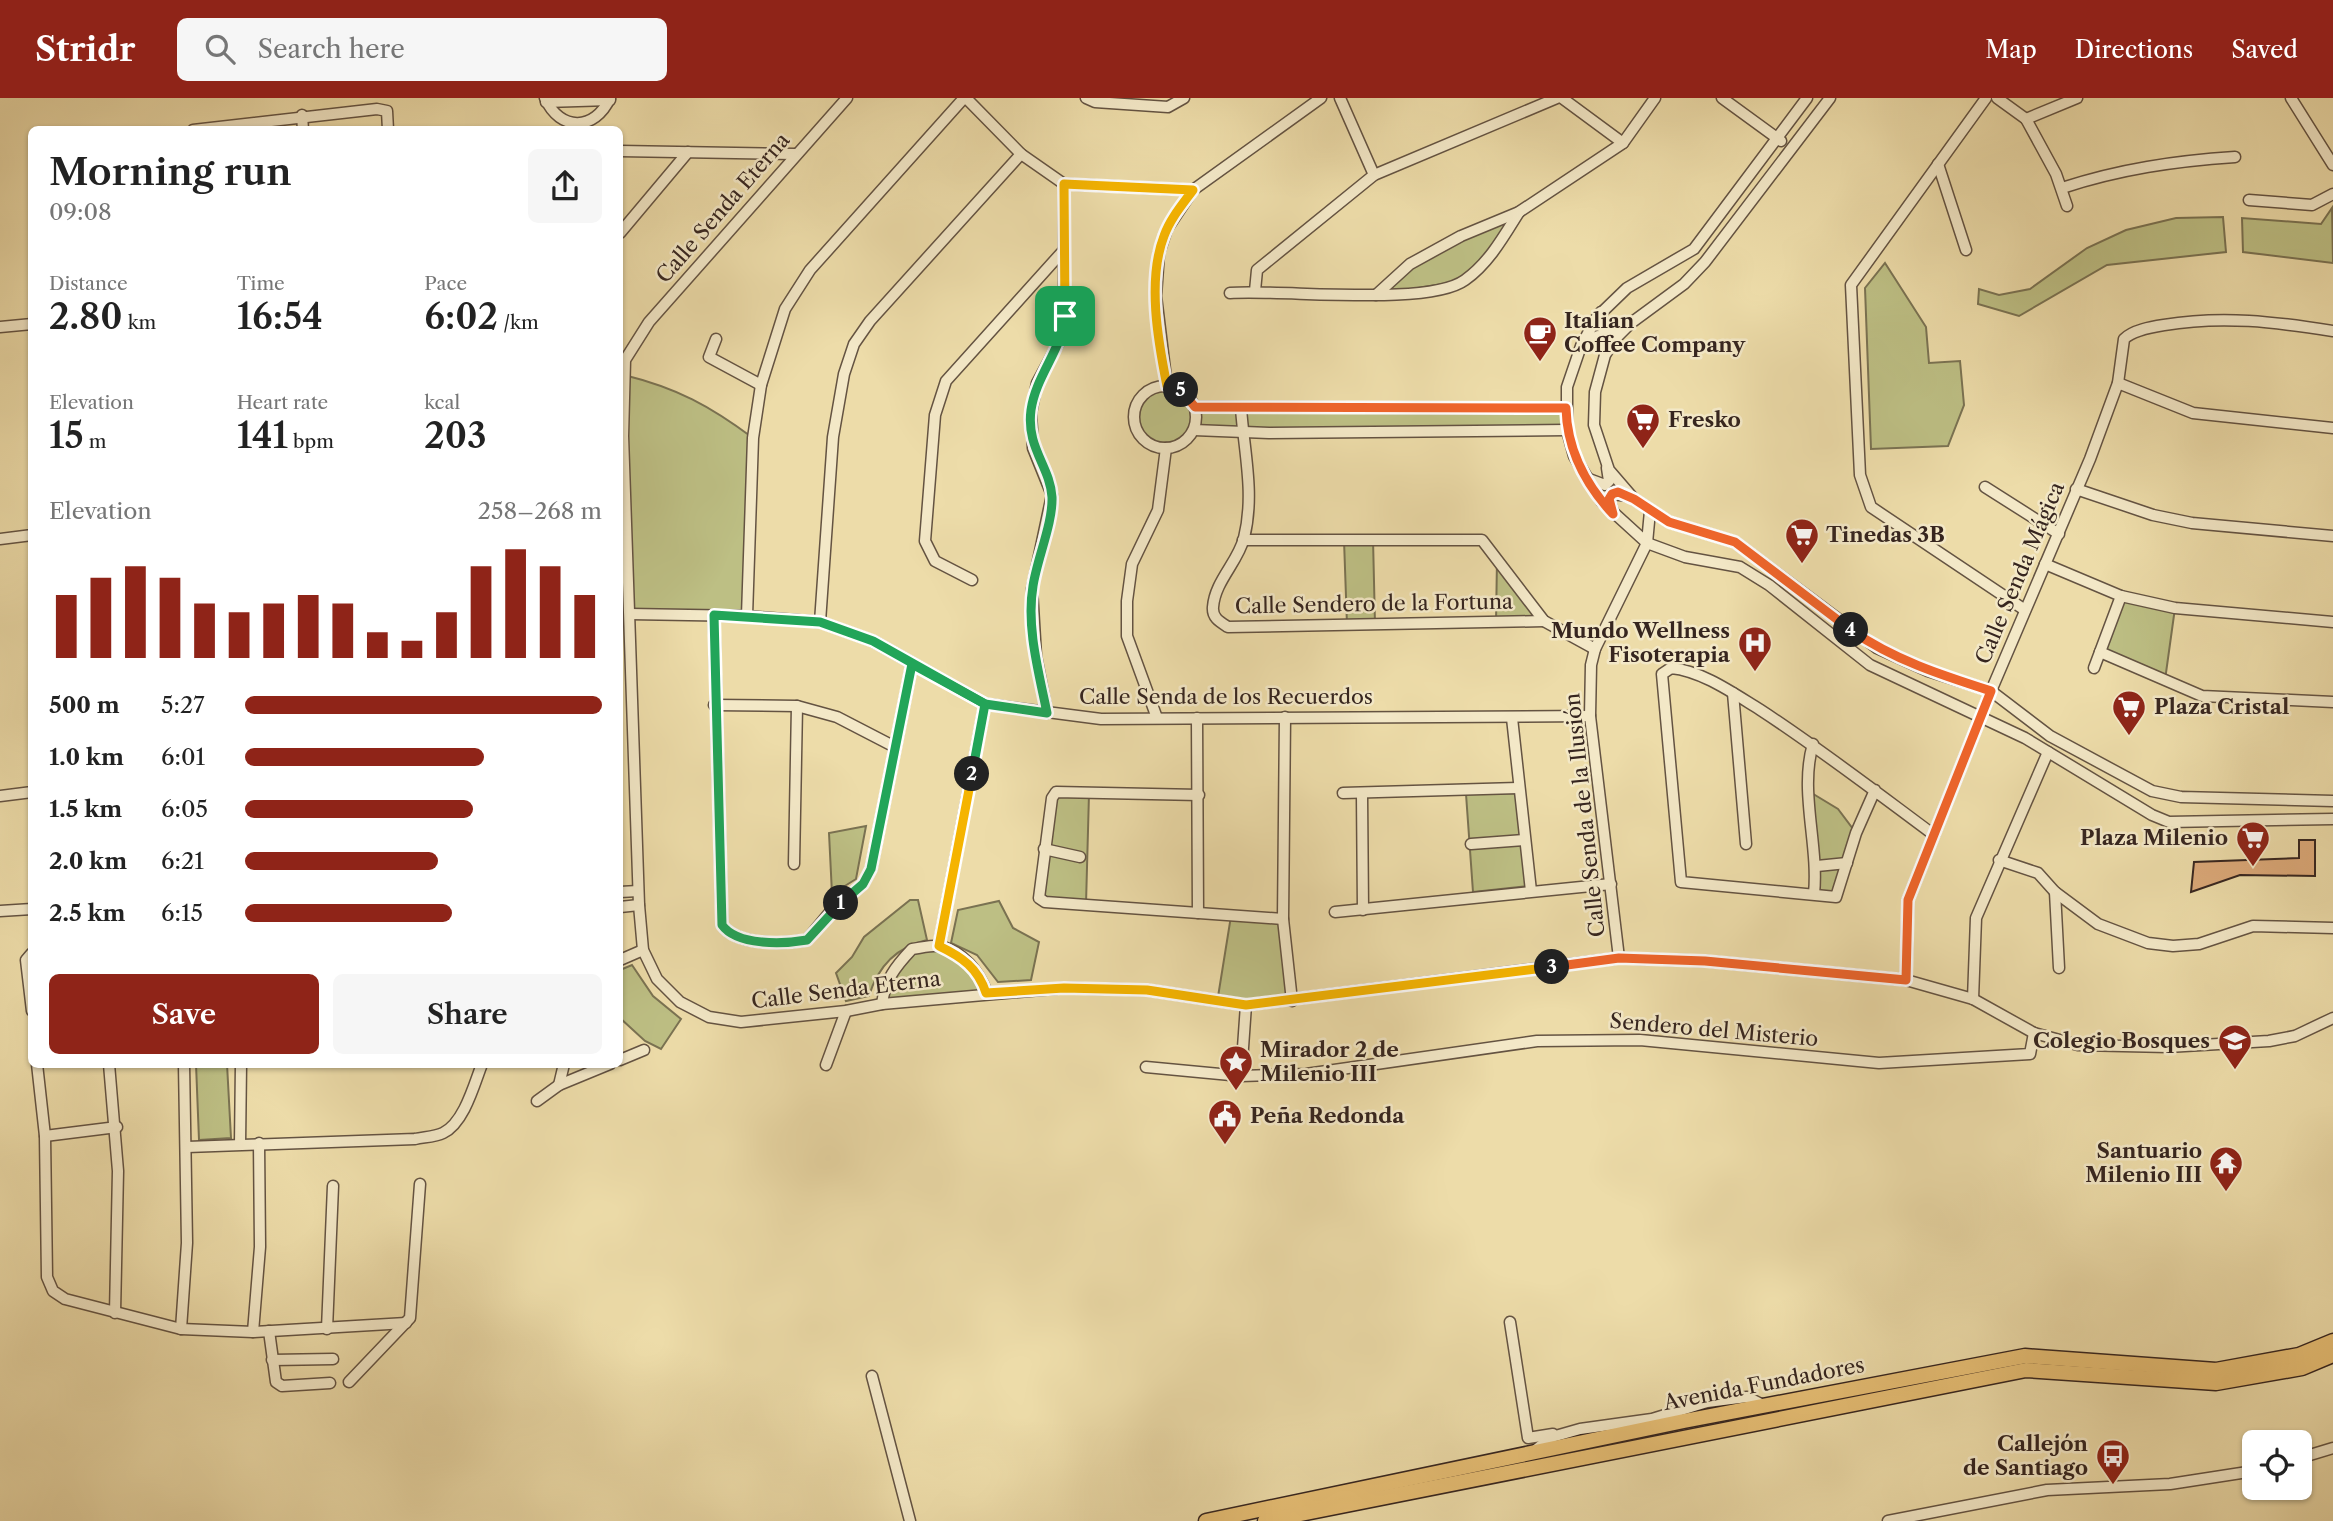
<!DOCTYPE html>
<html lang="en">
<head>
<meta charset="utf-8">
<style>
	body { margin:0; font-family:"Libre Caslon Text",serif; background:#f6f6f6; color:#222; height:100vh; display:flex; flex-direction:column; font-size:26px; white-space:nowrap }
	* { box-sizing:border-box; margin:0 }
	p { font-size:23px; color:#767676 }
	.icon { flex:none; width:38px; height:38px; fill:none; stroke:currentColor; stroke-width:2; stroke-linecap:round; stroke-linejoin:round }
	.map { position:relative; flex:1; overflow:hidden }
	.panel { position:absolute; left:28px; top:28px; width:595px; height:942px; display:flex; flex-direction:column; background:#fff; border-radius:10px; box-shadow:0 2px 5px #0004 }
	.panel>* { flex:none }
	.fabs { position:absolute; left:2242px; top:1332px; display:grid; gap:14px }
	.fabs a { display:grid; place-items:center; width:70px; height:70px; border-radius:10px; background:#fff; box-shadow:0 2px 5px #0004; font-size:35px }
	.pin { position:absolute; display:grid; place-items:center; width:60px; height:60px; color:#fff; margin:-30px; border-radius:14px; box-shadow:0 4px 10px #0006 }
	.km { position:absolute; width:35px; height:35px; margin:-18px; border-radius:50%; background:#222; color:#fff; font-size:19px; line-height:35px; text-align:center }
	.round { display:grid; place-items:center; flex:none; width:74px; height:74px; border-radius:10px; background:#f6f6f6 }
	.summary { display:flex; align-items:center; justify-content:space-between; height:119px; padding:0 21px }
	h1 { font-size:38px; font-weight:600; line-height:52px }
	.figures { display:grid; grid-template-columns:repeat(3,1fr); gap:10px; height:119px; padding:7px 21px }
	.figures div { display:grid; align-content:center }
	.figures b { font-size:35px; font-weight:600 }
	.figures small { font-size:19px; font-weight:400 }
	.figures p { font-size:19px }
	.chart { height:196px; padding:14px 21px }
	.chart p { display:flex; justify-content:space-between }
	.chart svg { width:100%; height:126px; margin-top:7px; stroke:#8f2418; stroke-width:6 }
	.action { display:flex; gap:14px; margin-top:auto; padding:14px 21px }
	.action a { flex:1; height:80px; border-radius:10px; background:#8f2418; color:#fff; font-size:28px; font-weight:600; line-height:80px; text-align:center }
	.action a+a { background:#f6f6f6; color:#222 }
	ul { padding:0 21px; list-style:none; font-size:23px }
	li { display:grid; grid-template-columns:112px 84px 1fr; align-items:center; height:52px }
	li i { height:18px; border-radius:9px; background:#8f2418 }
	header { display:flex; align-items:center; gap:42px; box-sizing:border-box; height:98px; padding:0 35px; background:#8f2418; color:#fff }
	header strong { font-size:33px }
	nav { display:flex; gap:38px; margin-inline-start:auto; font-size:24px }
	.search { width:490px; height:63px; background:#f6f6f6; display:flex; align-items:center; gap:18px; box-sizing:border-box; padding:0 24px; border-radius:10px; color:#767676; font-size:26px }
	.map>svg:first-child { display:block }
	.green { fill:#bdbf84; stroke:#7a7252; stroke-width:2 }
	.building { fill:#dca979; stroke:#36251f; stroke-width:2 }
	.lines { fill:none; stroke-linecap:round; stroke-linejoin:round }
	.minor-casing { stroke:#645342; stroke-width:13 }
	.major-casing { stroke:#36251f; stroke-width:17 }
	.minor { stroke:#f3e8c7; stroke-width:10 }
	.major { stroke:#e6be74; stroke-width:14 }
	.split-1-casing { stroke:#fff; stroke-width:14 }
	.split-2-casing { stroke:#fff; stroke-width:14 }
	.split-3-casing { stroke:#fff; stroke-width:14 }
	.split-4-casing { stroke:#fff; stroke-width:14 }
	.split-5-casing { stroke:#fff; stroke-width:14 }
	.split-6-casing { stroke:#fff; stroke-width:14 }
	.split-1 { stroke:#22a559; stroke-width:9 }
	.split-2 { stroke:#22a559; stroke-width:9 }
	.split-3 { stroke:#f5b400; stroke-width:9 }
	.split-4 { stroke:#f0652b; stroke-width:9 }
	.split-5 { stroke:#f0652b; stroke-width:9 }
	.split-6 { stroke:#f5b400; stroke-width:9 }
	.labels { text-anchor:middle; stroke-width:5; stroke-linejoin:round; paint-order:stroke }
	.street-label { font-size:21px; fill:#36251f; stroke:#f3e8c7 }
	.poi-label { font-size:21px; font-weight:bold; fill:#36251f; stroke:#f3e8c7; text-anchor:start }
</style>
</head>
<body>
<header>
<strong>Stridr</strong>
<div class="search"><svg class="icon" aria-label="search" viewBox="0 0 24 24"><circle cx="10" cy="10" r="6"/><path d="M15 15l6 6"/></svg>Search here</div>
<nav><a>Map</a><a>Directions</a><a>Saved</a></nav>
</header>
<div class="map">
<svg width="2333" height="1423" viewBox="0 0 2333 1423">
	<rect width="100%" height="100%" fill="#eddca9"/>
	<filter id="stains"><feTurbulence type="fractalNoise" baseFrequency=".00286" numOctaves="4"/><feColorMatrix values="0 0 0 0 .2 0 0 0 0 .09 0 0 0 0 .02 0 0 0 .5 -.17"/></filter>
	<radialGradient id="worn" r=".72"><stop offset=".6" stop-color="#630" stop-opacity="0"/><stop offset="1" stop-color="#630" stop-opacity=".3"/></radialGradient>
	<g class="green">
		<polygon points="2332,110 2333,165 2243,154 2242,120 2321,126"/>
		<polygon points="1519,114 1466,182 1376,197 1410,166"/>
		<polygon points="2223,119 2226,154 2107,167 2019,218 1978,206 1979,191 1999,197 2030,191 2087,150 2126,132 2176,120"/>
		<polygon points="1885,165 1926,229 1929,265 1960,263 1964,307 1948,348 1871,351 1865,190"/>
		<path d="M624 277C677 290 710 308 753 340L747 518 630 516Z"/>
		<path d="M1167 288 1184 294 1195 309 1566 310 1567 332H1194C1181 351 1163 354 1144 341 1126 317 1138 291 1167 288Z"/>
		<polygon points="1373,441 1375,526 1347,527 1344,442"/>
		<polygon points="1497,461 1544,523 1496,525"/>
		<polygon points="2121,498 2175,510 2165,582 2100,554"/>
		<polygon points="1810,694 1838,711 1856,735 1840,793 1814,796"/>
		<polygon points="1516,695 1528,788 1473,794 1466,696"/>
		<polygon points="1089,696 1086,806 1045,804 1037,793 1052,700"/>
		<polygon points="866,728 856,781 832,796 829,735"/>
		<path d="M910 802H918L927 842C896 849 878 868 869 898L846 903 836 875 852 859 864 839Z"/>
		<polygon points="999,803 1013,830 1039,844 1031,882 998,884 977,857 951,845 958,812"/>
		<polygon points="1231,818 1283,821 1292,903 1217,905"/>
		<polygon points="939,848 965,860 987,895 882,906 884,889 912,851"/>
		<polygon points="632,867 653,898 681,921 661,951 645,943 620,920 620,872"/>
		<polygon points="196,966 227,966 231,1040 199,1042"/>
	</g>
	<polygon class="building" points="2299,742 2315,742 2315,778 2240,777 2191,794 2194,764 2299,760"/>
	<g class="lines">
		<g class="minor-casing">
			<g id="minor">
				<path d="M545 0C560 34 595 33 610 0"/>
				<polyline points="847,0 649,224 625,262 623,338 639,807 643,852 657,881 680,904 709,919 741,924 846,913 882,906 1064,890 1147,892 1246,907 1619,860 1705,863 1906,882 1973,901 2034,935 2078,947 2168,949 2269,943 2295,938 2333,920"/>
				<polyline points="966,0 1021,56 1064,86 1193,92"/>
				<polyline points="1086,0 1095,4 1168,9 1184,0"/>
				<polyline points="1340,0 1374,77"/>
				<polyline points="1562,0 1623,45"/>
				<polyline points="1722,0 1781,43"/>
				<polyline points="1807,0 1694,151 1627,190 1597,219 1581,248 1567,289 1567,332 1574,358 1602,404 1647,445 1685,459 1740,469 1769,487 1870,567 2025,640 2152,717 2169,724 2333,721"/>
				<polyline points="1830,0 1705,164 1684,186 1631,225 1615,241 1605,257 1595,294 1594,327 1609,372 1634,401 1669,424 1735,444 1877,550 1928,573 1991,593 2050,638 2152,693 2181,699 2333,703"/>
				<polyline points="1986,0 1851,187 1860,377 1871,409 2025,512"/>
				<polyline points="1997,0 2026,21 2056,76 2067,108"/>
				<polyline points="2291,0 2333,67"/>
				<polyline points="546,4 610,2"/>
				<polyline points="302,17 303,32"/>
				<polyline points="2026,21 2077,0"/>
				<polyline points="193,32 377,11 387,13 388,32"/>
				<polyline points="620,53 795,56"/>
				<polyline points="1938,66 1966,152"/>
				<path d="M2062 90C2120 71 2175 63 2235 59"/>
				<polyline points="2249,102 2312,107 2333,96"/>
				<polyline points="620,135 688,54"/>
				<polyline points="1255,193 1257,172 1374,77 1557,0"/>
				<path d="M1230 195C1282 191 1428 209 1465 182 1489 165 1504 138 1519 114"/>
				<polyline points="1376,197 1410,166 1461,138 1519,114 1623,45 1655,0"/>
				<polyline points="1601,214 1603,231 1608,234 1624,229"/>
				<polyline points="0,229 32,226"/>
				<polyline points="716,241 709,259 761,287"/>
				<polyline points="1584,245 1598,238 1603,241 1605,255"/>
				<polyline points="2118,285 2193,315 2333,330"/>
				<polyline points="1167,288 1156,198 1159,155 1167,131 1193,92 1321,0"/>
				<circle cx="1165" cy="319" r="31"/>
				<polyline points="1195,309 1566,310"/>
				<path d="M1241 310C1244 354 1255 396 1244 440 1238 464 1215 483 1213 509 1212 520 1220 524 1228 529L1544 523"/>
				<polyline points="1194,332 1269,335 1567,332"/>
				<polyline points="1589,381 1605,387 1609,383 1607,370"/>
				<polyline points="1985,389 2059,436"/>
				<polyline points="2076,391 2153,417 2192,425 2333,438"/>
				<polyline points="1613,414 1609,401 1612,396 1628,398"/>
				<polyline points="0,441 32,437"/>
				<polyline points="1243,442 1482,442 1544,523 1595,551"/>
				<polyline points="2045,466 2121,498 2175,510 2333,524"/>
				<polyline points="972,482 935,463 925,443 935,317 946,283 1063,153"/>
				<polyline points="630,516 747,518 820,524 873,543 985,606 1101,621 1590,618"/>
				<path d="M714 518 722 827C737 848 783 846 807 842L831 813 863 786 871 771 912 566"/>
				<polyline points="747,518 753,340 761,287 785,211 810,172 964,0"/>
				<polyline points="820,524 833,339 844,276 854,246 870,223 1021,56"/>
				<polyline points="2100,554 2202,598 2333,604"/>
				<polyline points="2094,570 2121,498"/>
				<polyline points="1733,595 1746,746"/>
				<polyline points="714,607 797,608 837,619 895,649"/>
				<polyline points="1047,615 1036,558 1032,491 1052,397 1033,350 1031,315 1037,285 1064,235 1064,86"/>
				<polyline points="1285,619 1283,821 1292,903"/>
				<polyline points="1157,620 1127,538 1127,503 1132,466 1158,412 1166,350"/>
				<polyline points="1197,620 1198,815"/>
				<polyline points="1512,620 1531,793"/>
				<path d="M1813 646C1799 693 1819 747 1814 796"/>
				<path d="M1875 692 1856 735 1836 799 1681 784 1662 576 1671 570C1702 573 1733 595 1759 611 1819 650 1876 694 1934 737"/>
				<polyline points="1343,695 1518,690"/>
				<polyline points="1199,697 1056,694 1052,700 1039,800 1045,804 1283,821"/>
				<polyline points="1362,697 1363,812"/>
				<polyline points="0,698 32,694"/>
				<polyline points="1471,746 1524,742"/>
				<polyline points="1044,751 1080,759"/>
				<polyline points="1999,762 2038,775 2055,794 2098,826 2148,845 2173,848 2199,846 2253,828 2333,830"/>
				<polyline points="794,766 797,608"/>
				<polyline points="1817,768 1847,765"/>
				<polyline points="620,794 638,793"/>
				<polyline points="2055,794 2059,870"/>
				<polyline points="620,809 639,807"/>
				<polyline points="0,813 32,811"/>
				<polyline points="1335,814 1611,786"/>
				<polyline points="939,848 985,606"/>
				<polyline points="32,855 26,862 32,913"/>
				<polyline points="1619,860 1590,618 1591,567 1595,551 1647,445 1650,413"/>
				<polyline points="620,862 643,852"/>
				<path d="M1906 882 1908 802 1991 593 2090 361 2118 285 2124 241C2133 232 2151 229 2164 227 2223 217 2275 224 2333 233"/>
				<polyline points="1973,901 1976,820 2048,654"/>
				<path d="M882 906C885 882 895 869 912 851 920 850 932 847 940 848 963 853 979 874 987 895"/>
				<polyline points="620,962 644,952"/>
				<polyline points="37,966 45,1038 47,1179 53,1193 65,1201 181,1231 253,1234 406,1225"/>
				<polyline points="109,966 118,1073 115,1215"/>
				<polyline points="826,967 846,913"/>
				<polyline points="1146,969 1241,978 1306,976 1537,943 1640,942 1879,965 2030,956 2034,935"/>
				<polyline points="1241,978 1246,907"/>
				<polyline points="559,987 564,966"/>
				<polyline points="537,1003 559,987 610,966"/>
				<polyline points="45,1038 117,1029"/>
				<polyline points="240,1046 241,966"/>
				<path d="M187 1049 415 1041C424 1039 435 1039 443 1035 464 1025 474 987 482 966"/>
				<polyline points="1510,1224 1528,1340 1553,1336"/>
				<polyline points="181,1231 187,1145 184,966"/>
				<polyline points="327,1231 333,1088"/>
				<polyline points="269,1233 276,1284 282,1288 330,1285"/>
				<polyline points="253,1234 260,1149 259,1045"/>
				<polyline points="272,1262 333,1261"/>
				<polyline points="872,1278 910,1423"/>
				<polyline points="349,1284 410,1220 420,1086"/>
				<polyline points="1533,1354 1552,1339 1580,1331 1652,1321 1707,1304 1747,1299 1765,1308"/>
				<polyline points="2300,1360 2333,1350"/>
				<polyline points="1888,1423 2047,1392 2170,1386 2254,1373"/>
			</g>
		</g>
		<g class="major-casing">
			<g id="major">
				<polyline points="1206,1423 1684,1323 2025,1258 2216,1272 2299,1257 2333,1243"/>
				<polyline points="1265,1423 2026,1272 2216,1285 2302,1270 2333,1257"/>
			</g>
		</g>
		<use href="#minor" class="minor"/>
		<use href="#major" class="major"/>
	</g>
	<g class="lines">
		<g class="split-1-casing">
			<path id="split-1" d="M841 805 863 786 871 771 912 566 985 606 1047 615C1039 575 1026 529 1033 488 1037 461 1053 425 1052 399 1050 368 1026 350 1031 312 1036 277 1062 252 1065 218"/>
		</g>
		<g class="split-2-casing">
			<path id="split-2" d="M841 805 807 842C783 846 737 848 722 827L714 517 820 524 873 543 985 606 972 676"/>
		</g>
		<g class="split-3-casing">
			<path id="split-3" d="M972 676 939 848C962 859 978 870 986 895L1064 890 1147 892 1246 907 1552 869"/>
		</g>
		<g class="split-4-casing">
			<path id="split-4" d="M1552 869 1619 860 1705 863 1906 882 1908 802 1991 593C1941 577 1894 562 1851 532"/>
		</g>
		<g class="split-5-casing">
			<path id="split-5" d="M1181 292 1195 309 1566 310C1567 352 1585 386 1613 416L1609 401 1612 396 1618 394 1634 401 1669 424 1735 444 1851 532"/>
		</g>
		<g class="split-6-casing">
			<path id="split-6" d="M1065 218 1064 86 1193 92C1182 107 1170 121 1164 138 1147 182 1158 243 1167 288L1181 292"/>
		</g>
		<use href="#split-1" class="split-1"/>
		<use href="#split-2" class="split-2"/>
		<use href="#split-3" class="split-3"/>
		<use href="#split-4" class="split-4"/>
		<use href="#split-5" class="split-5"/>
		<use href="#split-6" class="split-6"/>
	</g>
	<defs>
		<g id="cafe-pin" transform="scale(1.75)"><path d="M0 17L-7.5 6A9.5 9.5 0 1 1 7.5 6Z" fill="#8f2418" stroke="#f3e8c7"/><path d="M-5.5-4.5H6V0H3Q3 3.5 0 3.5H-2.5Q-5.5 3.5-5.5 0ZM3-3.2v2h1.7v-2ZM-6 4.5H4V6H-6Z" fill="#fff"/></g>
		<g id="supermarket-pin" transform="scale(1.75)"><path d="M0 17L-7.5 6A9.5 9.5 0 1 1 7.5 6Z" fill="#8f2418" stroke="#f3e8c7"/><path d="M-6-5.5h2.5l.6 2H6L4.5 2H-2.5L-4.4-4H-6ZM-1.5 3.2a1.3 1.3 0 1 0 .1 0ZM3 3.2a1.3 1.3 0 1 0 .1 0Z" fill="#fff"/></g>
		<g id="hospital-pin" transform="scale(1.75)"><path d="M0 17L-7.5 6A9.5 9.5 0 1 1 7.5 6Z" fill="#8f2418" stroke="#f3e8c7"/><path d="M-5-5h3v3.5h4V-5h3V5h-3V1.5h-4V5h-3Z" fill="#fff"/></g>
		<g id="school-pin" transform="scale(1.75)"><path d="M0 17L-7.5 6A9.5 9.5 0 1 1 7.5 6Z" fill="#8f2418" stroke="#f3e8c7"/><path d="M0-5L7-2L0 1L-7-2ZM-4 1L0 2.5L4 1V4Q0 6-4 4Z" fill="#fff"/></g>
		<g id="sight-pin" transform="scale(1.75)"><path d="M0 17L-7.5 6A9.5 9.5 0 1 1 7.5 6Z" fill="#8f2418" stroke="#f3e8c7"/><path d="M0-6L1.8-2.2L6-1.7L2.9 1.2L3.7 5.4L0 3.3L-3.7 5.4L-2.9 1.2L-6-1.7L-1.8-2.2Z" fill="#fff"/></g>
		<g id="civic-pin" transform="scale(1.75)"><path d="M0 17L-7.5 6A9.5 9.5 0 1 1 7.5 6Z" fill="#8f2418" stroke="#f3e8c7"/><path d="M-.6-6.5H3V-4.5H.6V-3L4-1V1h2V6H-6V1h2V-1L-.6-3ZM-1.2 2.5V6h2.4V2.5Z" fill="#fff"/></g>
		<g id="temple-pin" transform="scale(1.75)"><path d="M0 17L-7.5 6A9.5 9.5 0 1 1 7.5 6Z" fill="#8f2418" stroke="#f3e8c7"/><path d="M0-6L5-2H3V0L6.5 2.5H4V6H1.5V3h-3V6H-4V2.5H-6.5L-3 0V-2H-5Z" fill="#fff"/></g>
		<g id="bus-pin" transform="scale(1.75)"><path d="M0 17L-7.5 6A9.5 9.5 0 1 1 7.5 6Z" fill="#8f2418" stroke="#f3e8c7"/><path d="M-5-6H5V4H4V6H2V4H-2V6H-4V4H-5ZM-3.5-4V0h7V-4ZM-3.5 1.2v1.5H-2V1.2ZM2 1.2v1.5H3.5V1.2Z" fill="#fff"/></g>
	</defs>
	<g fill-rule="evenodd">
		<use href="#cafe-pin" x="1540" y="235"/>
		<use href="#supermarket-pin" x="1643" y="322"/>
		<use href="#supermarket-pin" x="1802" y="437"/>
		<use href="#hospital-pin" x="1755" y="545"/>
		<use href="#supermarket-pin" x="2129" y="609"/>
		<use href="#supermarket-pin" x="2253" y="740"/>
		<use href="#school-pin" x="2235" y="943"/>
		<use href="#sight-pin" x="1236" y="964"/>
		<use href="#civic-pin" x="1225" y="1018"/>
		<use href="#temple-pin" x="2226" y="1065"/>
		<use href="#bus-pin" x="2113" y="1358"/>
	</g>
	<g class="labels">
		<g class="street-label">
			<text transform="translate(723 110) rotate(-49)" y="7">Calle Senda Eterna</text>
			<text transform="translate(2020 475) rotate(-67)" y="7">Calle Senda Mágica</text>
			<text transform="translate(1374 506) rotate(-1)" y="7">Calle Sendero de la Fortuna</text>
			<text x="1226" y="606">Calle Senda de los Recuerdos</text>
			<text transform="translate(1585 717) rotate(-96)" y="7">Calle Senda de la Ilusión</text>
			<text transform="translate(846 892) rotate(-7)" y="7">Calle Senda Eterna</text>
			<text transform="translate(1714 932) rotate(5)" y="7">Sendero del Misterio</text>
			<text transform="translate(1764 1286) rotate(-11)" y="7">Avenida Fundadores</text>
		</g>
		<g class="poi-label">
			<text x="1564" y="230">Italian<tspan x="1564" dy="24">Coffee Company</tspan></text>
			<text x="1668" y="329">Fresko</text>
			<text x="1826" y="444">Tinedas 3B</text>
			<text x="1730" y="540" text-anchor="end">Mundo Wellness<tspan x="1730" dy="24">Fisoterapia</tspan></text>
			<text x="2154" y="616">Plaza Cristal</text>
			<text x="2228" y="747" text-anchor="end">Plaza Milenio</text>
			<text x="2210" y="950" text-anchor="end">Colegio Bosques</text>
			<text x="1260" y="959">Mirador 2 de<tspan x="1260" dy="24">Milenio III</tspan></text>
			<text x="1250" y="1025">Peña Redonda</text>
			<text x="2202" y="1060" text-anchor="end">Santuario<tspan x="2202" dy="24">Milenio III</tspan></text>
			<text x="2088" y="1353" text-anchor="end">Callejón<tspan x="2088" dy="24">de Santiago</tspan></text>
		</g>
	</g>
	<rect width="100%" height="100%" filter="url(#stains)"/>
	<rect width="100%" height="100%" fill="url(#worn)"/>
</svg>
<div class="fabs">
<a><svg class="icon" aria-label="locate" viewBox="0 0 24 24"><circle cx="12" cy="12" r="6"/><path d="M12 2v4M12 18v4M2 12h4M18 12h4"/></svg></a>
</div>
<div class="pin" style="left:1065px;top:218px;background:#1e9e55"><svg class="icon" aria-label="arrive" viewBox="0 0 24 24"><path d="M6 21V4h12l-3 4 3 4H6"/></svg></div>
<b class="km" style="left:841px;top:805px">1</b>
<b class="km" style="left:972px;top:676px">2</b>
<b class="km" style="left:1552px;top:869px">3</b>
<b class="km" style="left:1851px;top:532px">4</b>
<b class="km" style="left:1181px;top:292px">5</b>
<section class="panel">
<div class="summary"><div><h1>Morning run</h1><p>09:08</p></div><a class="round"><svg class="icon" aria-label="share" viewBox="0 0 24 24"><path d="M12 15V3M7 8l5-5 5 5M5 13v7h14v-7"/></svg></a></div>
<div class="figures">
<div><p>Distance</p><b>2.80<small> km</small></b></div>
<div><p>Time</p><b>16:54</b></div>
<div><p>Pace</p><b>6:02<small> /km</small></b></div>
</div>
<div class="figures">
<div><p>Elevation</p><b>15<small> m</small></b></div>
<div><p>Heart rate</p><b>141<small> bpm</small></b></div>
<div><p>kcal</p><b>203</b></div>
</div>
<div class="chart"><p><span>Elevation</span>258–268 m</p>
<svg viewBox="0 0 160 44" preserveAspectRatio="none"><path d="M5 44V22M15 44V16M25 44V12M35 44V16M45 44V25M55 44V28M65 44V25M75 44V22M85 44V25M95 44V35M105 44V38M115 44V28M125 44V12M135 44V6M145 44V12M155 44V22"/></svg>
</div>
<ul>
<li><b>500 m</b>5:27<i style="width:100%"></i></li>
<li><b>1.0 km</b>6:01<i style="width:67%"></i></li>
<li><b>1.5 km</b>6:05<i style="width:64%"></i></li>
<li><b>2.0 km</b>6:21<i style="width:54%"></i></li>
<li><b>2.5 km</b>6:15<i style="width:58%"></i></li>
</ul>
<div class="action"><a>Save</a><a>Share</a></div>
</section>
</div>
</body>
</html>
